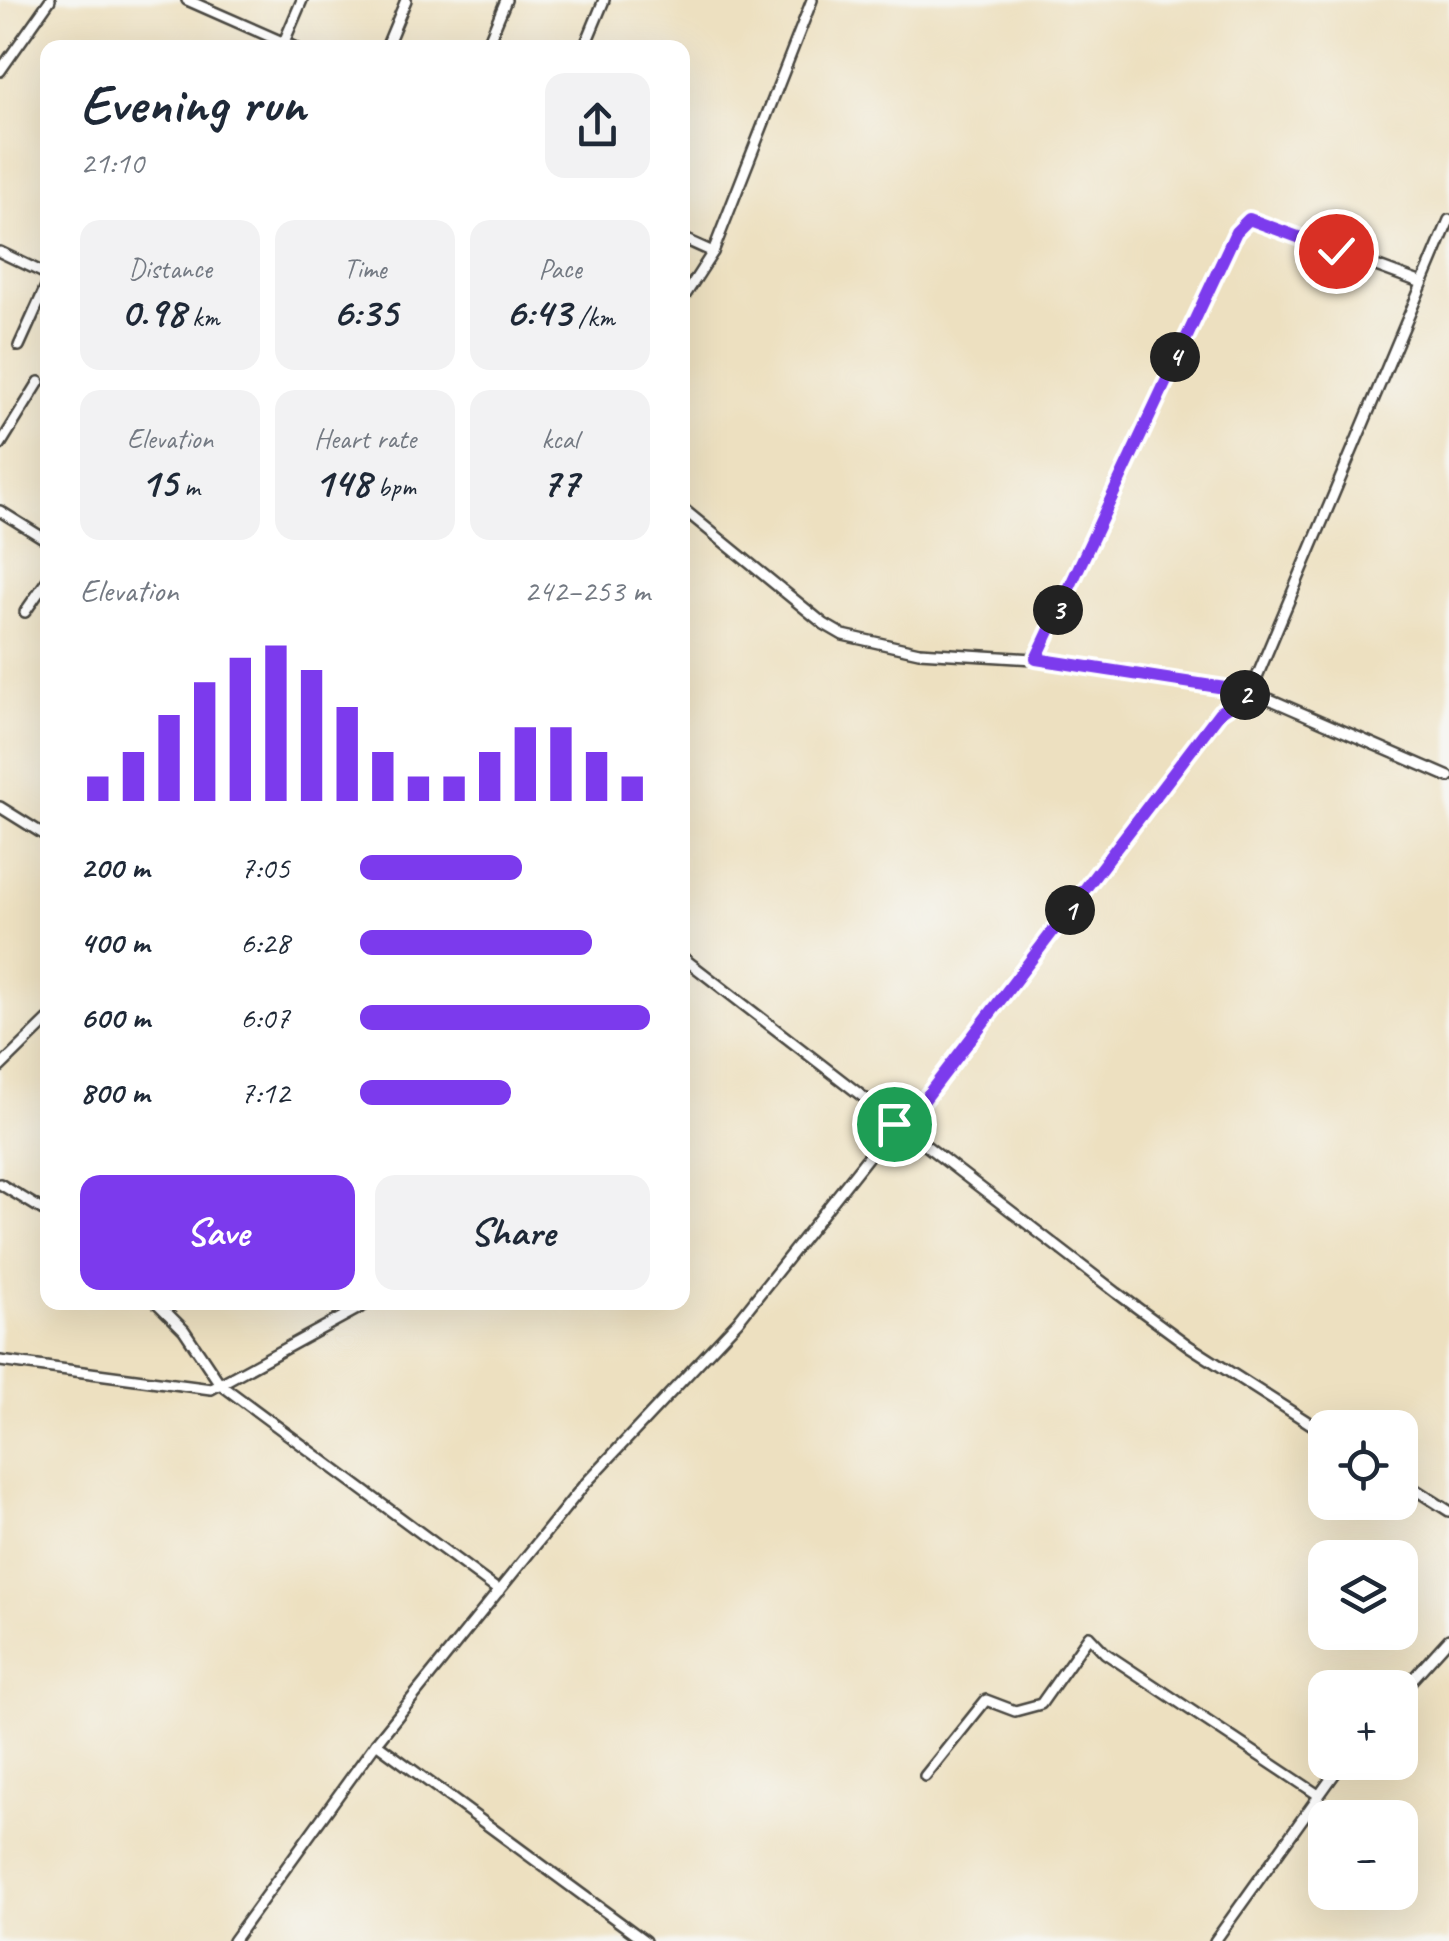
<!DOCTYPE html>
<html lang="en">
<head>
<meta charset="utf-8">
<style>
	body { margin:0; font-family:Caveat,sans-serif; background:#f2f2f3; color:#1f2937; height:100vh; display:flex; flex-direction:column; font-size:38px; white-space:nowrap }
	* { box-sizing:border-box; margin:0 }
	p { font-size:32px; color:#747a83 }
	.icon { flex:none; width:55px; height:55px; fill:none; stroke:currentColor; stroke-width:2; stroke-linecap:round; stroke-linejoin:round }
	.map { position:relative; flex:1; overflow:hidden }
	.panel { position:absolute; left:40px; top:40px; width:650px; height:1270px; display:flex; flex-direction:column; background:#fff; border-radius:20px; box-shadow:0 10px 40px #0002 }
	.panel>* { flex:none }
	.buttons { position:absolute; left:1308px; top:1410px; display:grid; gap:20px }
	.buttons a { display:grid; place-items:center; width:110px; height:110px; border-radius:20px; background:#fff; box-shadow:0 10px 40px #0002; font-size:50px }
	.pin { position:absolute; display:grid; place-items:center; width:85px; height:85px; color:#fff; margin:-42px; border:5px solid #fff; border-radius:50%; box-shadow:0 2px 10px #0007 }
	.km { position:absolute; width:50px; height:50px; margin:-25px; border-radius:50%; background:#222; color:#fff; font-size:28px; line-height:50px; text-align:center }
	.round { display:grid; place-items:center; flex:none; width:105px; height:105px; border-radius:20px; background:#f2f2f3 }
	.head { display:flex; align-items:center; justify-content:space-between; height:170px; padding:0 40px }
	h1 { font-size:55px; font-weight:800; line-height:75px }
	.stats { display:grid; grid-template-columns:repeat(3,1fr); gap:15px; height:170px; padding:10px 40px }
	.stats div { display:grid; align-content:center; border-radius:20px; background:#f2f2f3; text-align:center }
	.stats b { font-size:42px; font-weight:800 }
	.stats small { font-size:28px; font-weight:400 }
	.stats p { font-size:28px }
	.chart { height:280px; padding:20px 40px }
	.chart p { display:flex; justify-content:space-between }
	.chart svg { width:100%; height:180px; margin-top:10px; stroke:#7c3aed; stroke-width:6 }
	.cta { display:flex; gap:20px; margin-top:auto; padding:20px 40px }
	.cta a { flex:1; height:115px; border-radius:20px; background:#7c3aed; color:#fff; font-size:40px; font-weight:800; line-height:115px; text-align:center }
	.cta a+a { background:#f2f2f3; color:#1f2937 }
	ul { padding:0 40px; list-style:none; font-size:32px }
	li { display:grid; grid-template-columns:160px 120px 1fr; align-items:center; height:75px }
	li i { height:25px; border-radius:12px; background:#7c3aed }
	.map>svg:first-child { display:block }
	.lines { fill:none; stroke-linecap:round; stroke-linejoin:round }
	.minor-casing { stroke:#484641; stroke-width:14 }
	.minor { stroke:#fff; stroke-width:9 }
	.route-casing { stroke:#fff; stroke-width:20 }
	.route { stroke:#7c3aed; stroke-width:12 }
</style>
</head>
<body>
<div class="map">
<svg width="1449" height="1941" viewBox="0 0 1449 1941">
	<rect width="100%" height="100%" fill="#f6f6f2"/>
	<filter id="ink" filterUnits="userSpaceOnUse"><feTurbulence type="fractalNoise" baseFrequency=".01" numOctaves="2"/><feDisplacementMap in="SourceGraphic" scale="20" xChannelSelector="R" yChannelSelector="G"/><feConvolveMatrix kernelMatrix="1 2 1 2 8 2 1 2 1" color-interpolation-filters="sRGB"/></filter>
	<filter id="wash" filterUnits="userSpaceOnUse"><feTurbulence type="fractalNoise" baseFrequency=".0048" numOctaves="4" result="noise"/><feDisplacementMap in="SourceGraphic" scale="40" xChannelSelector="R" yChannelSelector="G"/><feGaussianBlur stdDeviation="2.25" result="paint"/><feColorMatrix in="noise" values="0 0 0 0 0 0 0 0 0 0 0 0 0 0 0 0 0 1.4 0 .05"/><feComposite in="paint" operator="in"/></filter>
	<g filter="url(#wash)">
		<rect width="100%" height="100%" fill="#ede0c0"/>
	</g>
	<g filter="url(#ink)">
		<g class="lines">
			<g class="minor-casing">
				<g id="minor">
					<polyline points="187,0 296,48"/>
					<polyline points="284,42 302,0"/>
					<polyline points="386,48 406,0"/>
					<polyline points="486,48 506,0"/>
					<polyline points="584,48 604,0"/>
					<polyline points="0,71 50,0"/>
					<polyline points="682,238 713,252"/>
					<polyline points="0,252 48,275"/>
					<polyline points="682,300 713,252 812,0"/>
					<polyline points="19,346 48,282"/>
					<polyline points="0,445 39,382"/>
					<polyline points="682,508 824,624 843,635 919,652 1035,659 1251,691 1449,777"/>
					<polyline points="0,511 48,541"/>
					<polyline points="25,612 48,579"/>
					<polyline points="1035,659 1236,232 1249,219 1422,283"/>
					<polyline points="0,807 48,837"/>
					<polyline points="682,957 1117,1293 1189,1346 1325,1433"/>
					<polyline points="0,1067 48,1020"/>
					<polyline points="0,1184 48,1213"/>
					<polyline points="156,1302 184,1330 220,1384 499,1591"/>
					<polyline points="0,1361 211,1389 370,1302"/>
					<polyline points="1400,1480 1449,1511"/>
					<polyline points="1400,1693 1449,1639"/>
					<polyline points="376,1743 645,1941"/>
					<polyline points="925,1776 986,1700 1015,1711 1041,1704 1089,1636 1105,1653 1317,1794"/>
					<polyline points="233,1941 376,1743 584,1485 738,1321 894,1124 918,1109 1220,712 1251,691 1449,220"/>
					<polyline points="1215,1941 1343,1762"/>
				</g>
			</g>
			<use href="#minor" class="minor"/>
		</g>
	</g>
	<g class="lines" filter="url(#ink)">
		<g class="route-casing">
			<polyline id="route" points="894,1124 918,1108 1220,712 1251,692 1036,659 1236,232 1249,219 1336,251"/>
		</g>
		<use href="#route" class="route"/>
	</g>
</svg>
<div class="buttons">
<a><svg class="icon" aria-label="locate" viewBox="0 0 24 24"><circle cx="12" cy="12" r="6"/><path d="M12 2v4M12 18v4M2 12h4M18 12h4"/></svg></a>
<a><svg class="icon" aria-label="layers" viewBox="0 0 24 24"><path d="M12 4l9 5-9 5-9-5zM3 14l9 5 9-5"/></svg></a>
<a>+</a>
<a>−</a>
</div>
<div class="pin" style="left:894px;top:1124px;background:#1e9e55"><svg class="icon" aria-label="arrive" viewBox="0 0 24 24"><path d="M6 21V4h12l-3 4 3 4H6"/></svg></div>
<div class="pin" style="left:1336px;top:251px;background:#d93025"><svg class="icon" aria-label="check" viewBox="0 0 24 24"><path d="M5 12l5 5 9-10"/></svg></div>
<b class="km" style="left:1070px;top:910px">1</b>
<b class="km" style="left:1245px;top:695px">2</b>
<b class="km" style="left:1058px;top:610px">3</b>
<b class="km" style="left:1175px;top:357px">4</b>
<section class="panel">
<div class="head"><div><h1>Evening run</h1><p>21:10</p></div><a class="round"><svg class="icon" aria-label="share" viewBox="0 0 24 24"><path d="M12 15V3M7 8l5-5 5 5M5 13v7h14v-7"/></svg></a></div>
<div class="stats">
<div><p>Distance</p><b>0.98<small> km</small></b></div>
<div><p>Time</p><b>6:35</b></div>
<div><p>Pace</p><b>6:43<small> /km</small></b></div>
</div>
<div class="stats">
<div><p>Elevation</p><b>15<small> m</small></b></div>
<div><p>Heart rate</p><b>148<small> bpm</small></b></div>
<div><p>kcal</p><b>77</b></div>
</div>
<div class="chart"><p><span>Elevation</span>242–253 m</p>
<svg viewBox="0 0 160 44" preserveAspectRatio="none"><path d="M5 44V38M15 44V32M25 44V23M35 44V15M45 44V9M55 44V6M65 44V12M75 44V21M85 44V32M95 44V38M105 44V38M115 44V32M125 44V26M135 44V26M145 44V32M155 44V38"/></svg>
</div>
<ul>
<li><b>200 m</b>7:05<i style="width:56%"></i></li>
<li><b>400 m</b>6:28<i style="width:80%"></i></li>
<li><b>600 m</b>6:07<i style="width:100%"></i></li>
<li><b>800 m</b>7:12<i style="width:52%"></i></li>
</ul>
<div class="cta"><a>Save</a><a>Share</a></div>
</section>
</div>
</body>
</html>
